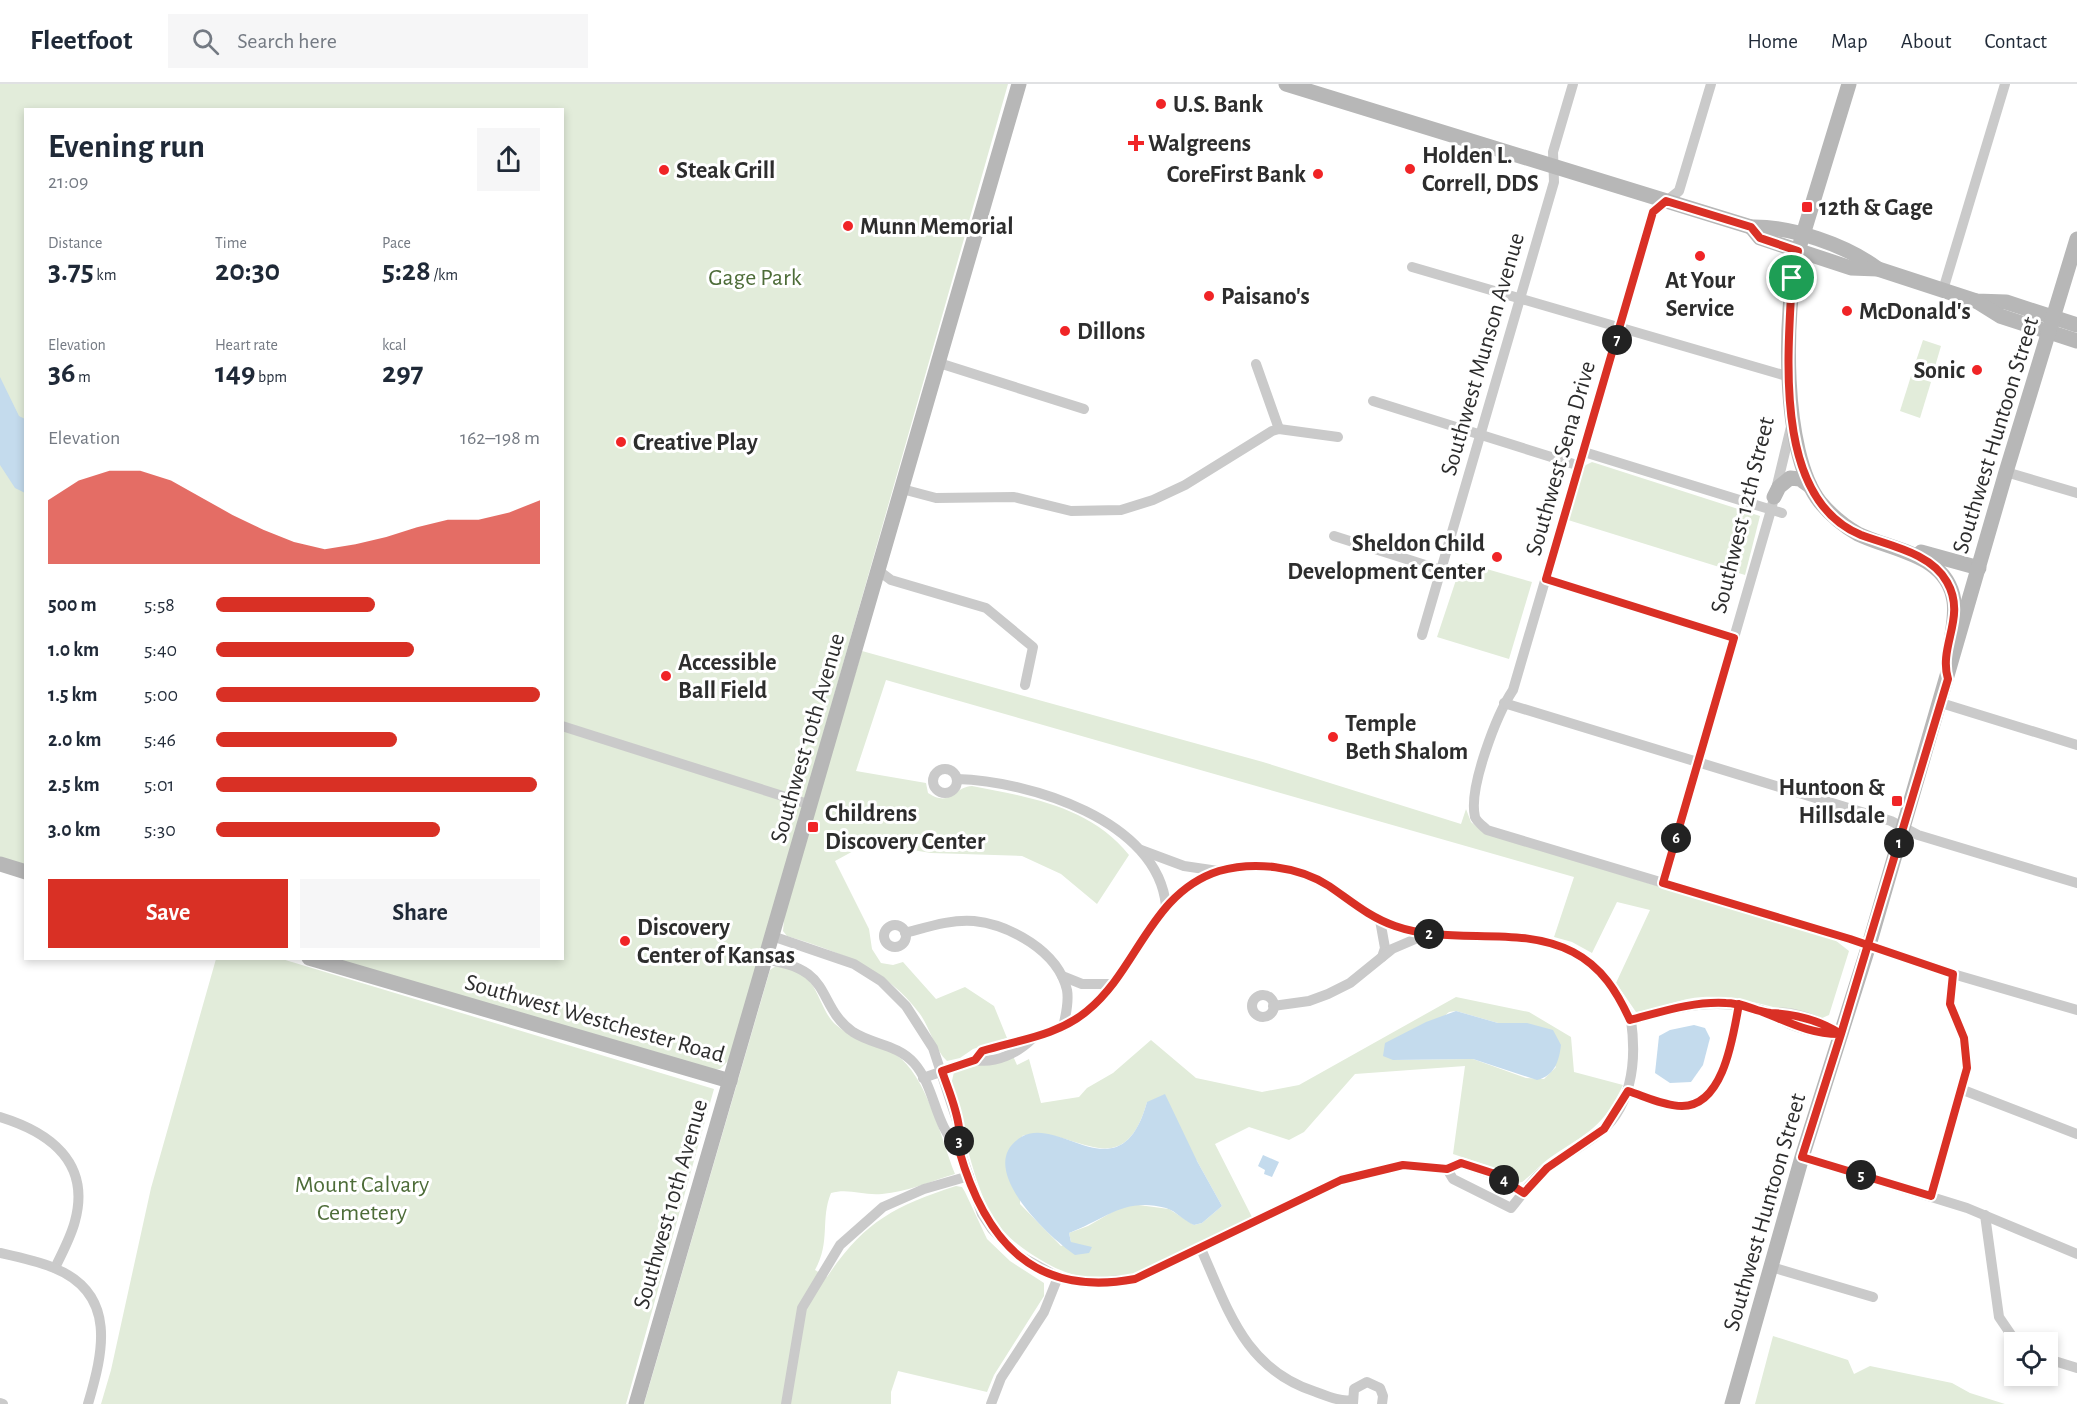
<!DOCTYPE html>
<html lang="en">
<head>
<meta charset="utf-8">
<style>
	body { margin:0; font-family:"Alegreya Sans",sans-serif; background:#f6f6f7; color:#1f2937; height:100vh; display:flex; flex-direction:column; font-size:22px; white-space:nowrap }
	* { box-sizing:border-box; margin:0 }
	p { font-size:20px; color:#747a83 }
	.icon { flex:none; width:33px; height:33px; fill:none; stroke:currentColor; stroke-width:2; stroke-linecap:round; stroke-linejoin:round }
	.map { position:relative; flex:1; overflow:hidden }
	.drawer { position:absolute; left:24px; top:24px; width:540px; height:852px; display:flex; flex-direction:column; background:#fff; border-radius:0px; box-shadow:0 3px 9px #0003 }
	.drawer>* { flex:none }
	.buttons { position:absolute; left:2004px; top:1248px; display:grid; gap:12px }
	.buttons a { display:grid; place-items:center; width:54px; height:54px; border-radius:0px; background:#fff; box-shadow:0 3px 9px #0003; font-size:30px }
	.pin { position:absolute; display:grid; place-items:center; width:51px; height:51px; color:#fff; margin:-26px; border:3px solid #fff; border-radius:50%; box-shadow:0 2px 6px #0007 }
	.km { position:absolute; width:30px; height:30px; margin:-15px; border-radius:50%; background:#222; color:#fff; font-size:16px; line-height:30px; text-align:center }
	.round { display:grid; place-items:center; flex:none; width:63px; height:63px; border-radius:0px; background:#f6f6f7 }
	.overview { display:flex; align-items:center; justify-content:space-between; height:102px; padding:0 24px }
	h1 { font-size:33px; font-weight:600; line-height:45px }
	.metrics { display:grid; grid-template-columns:repeat(3,1fr); gap:9px; height:102px; padding:6px 24px }
	.metrics div { display:grid; align-content:center }
	.metrics b { font-size:30px; font-weight:600 }
	.metrics small { font-size:16px; font-weight:400 }
	.metrics p { font-size:16px }
	.chart { height:168px; padding:12px 24px }
	.chart p { display:flex; justify-content:space-between }
	.chart svg { width:100%; height:108px; margin-top:6px; fill:#d93025; opacity:.7 }
	.button { display:flex; gap:12px; margin-top:auto; padding:12px 24px }
	.button a { flex:1; height:69px; border-radius:0px; background:#d93025; color:#fff; font-size:24px; font-weight:600; line-height:69px; text-align:center }
	.button a+a { background:#f6f6f7; color:#1f2937 }
	ul { padding:0 24px; list-style:none; font-size:20px }
	li { display:grid; grid-template-columns:96px 72px 1fr; align-items:center; height:45px }
	li i { height:15px; border-radius:8px; background:#d93025 }
	header { display:flex; align-items:center; gap:36px; box-sizing:border-box; height:84px; padding:0 30px; background:#fff; border-bottom:2px solid #e0e1e3 }
	header strong { font-size:28px }
	nav { display:flex; gap:33px; margin-inline-start:auto; font-size:21px }
	.search { width:420px; height:54px; background:#f6f6f7; display:flex; align-items:center; gap:15px; box-sizing:border-box; padding:0 21px; border-radius:0px; color:#747a83; font-size:22px }
	.map>svg:first-child { display:block }
	.green { fill:#e2ecda; fill-rule:evenodd }
	.water { fill:#c4dbed }
	.lines { fill:none; stroke-linecap:round; stroke-linejoin:round }
	.street { stroke:#cacaca; stroke-width:10 }
	.secondary { stroke:#b7b7b7; stroke-width:15 }
	.route-casing { stroke:#fff; stroke-width:12 }
	.route { stroke:#d93025; stroke-width:8 }
	.poi-dot { fill:#f02426; stroke:#fff; stroke-width:2 }
	.labels { text-anchor:middle; stroke-width:6; stroke-linejoin:round; paint-order:stroke }
	.poi-label { font-size:24px; font-weight:bold; fill:#2d2d2d; stroke:#fff; text-anchor:start }
	.park-label { font-size:24px; fill:#4d6c38; stroke:#fff }
	.street-label { font-size:24px; fill:#2d2d2d; stroke:#fff }
</style>
</head>
<body>
<header>
<strong>Fleetfoot</strong>
<div class="search"><svg class="icon" aria-label="search" viewBox="0 0 24 24"><circle cx="10" cy="10" r="6"/><path d="M15 15l6 6"/></svg>Search here</div>
<nav><a>Home</a><a>Map</a><a>About</a><a>Contact</a></nav>
</header>
<div class="map">
<svg width="2077" height="1320" viewBox="0 0 2077 1320">
	<rect width="100%" height="100%" fill="#fff"/>
	<g class="green">
		<polygon points="0,0 1008,0 731,974 720,985 713,986 328,875 562,874 562,26 26,26 25,783 0,775"/>
		<polygon points="1923,256 1941,262 1934,286 1915,280"/>
		<polygon points="1911,292 1931,298 1920,334 1900,327"/>
		<polygon points="1592,378 1760,432 1745,491 1568,436 1584,382"/>
		<polygon points="1462,478 1532,498 1509,575 1437,553"/>
		<path d="M862 567 1263 678 1461 740 1466 725 1471 738 1484 749 1835 856 1849 867 1829 931 1820 935C1783 927 1741 911 1703 913 1680 914 1659 925 1636 928L1616 899 1650 826 1617 818 1592 869 1572 858 1554 853 1574 793 886 596 856 687 926 699 928 709C951 724 953 703 972 702 1029 713 1091 723 1129 771L1097 820 1061 790 1022 772 931 769 868 759 835 777 869 845 872 865 881 879 893 881 903 878 936 915 965 903 994 922 1007 954 973 965 960 974 947 977C935 966 930 944 920 930 886 884 839 868 787 852L783 847 785 827Z"/>
		<polygon points="216,875 282,875 714,1005 626,1320 101,1320 111,1286 151,1104"/>
		<path d="M776 882C783 884 792 885 798 888 818 897 820 926 835 940 852 956 877 959 896 971 926 990 942 1057 955 1090 931 1097 907 1108 882 1110 864 1112 849 1104 831 1109 820 1136 831 1157 815 1186L827 1193C864 1138 894 1122 956 1102L962 1103 965 1108 987 1155 1010 1177 1044 1199V1212L994 1291 987 1308 898 1287 891 1308V1320H644L770 886Z"/>
		<path d="M1456 913 1529 928 1571 953 1574 988 1623 1001C1603 1044 1588 1048 1551 1073 1541 1080 1533 1090 1522 1098L1517 1099 1489 1082 1453 1070 1465 982 1355 990 1304 1048 1289 1056 1249 1043 1215 1060 1252 1133C1220 1149 1148 1191 1116 1194 1091 1197 1067 1191 1046 1179 1027 1168 1006 1154 994 1135 973 1101 963 1041 951 1001L954 988 1013 972 1017 981 1029 975 1041 1019 1079 1013 1087 1004 1113 989 1151 956 1196 994 1262 1008 1299 1001ZM1456 927 1498 939H1512L1556 983 1544 995 1526 994 1473 975 1393 976 1449 928ZM1147 1018 1197 1077 1222 1122 1202 1139 1194 1141 1169 1125 1131 1120 1121 1123 1088 1142 1069 1149 1071 1158 1061 1162 1020 1120 1022 1052C1071 1038 1122 1107 1147 1018Z"/>
		<polygon points="1773,1252 1848,1276 1854,1290 1870,1282 1952,1299 1970,1309 2005,1320 1755,1320"/>
	</g>
	<g class="water">
		<polygon points="0,293 19,332 25,335 25,409 15,404 0,381"/>
		<path d="M1456 927 1498 939H1527L1553 946 1561 961C1559 978 1554 992 1537 996L1473 975 1393 976 1383 972 1385 959 1426 938Z"/>
		<polygon points="1694,941 1705,944 1710,954 1703,981 1691,998 1670,999 1655,989 1659,952 1670,946"/>
		<path d="M1165 1010 1197 1077 1222 1122 1202 1139 1194 1141C1184 1137 1176 1127 1166 1124 1124 1113 1106 1135 1069 1149L1071 1158 1092 1163 1089 1169 1075 1171C1050 1154 970 1081 1023 1052 1061 1032 1121 1112 1147 1018Z"/>
		<polygon points="1263,1071 1279,1078 1272,1093 1264,1090 1265,1086 1258,1082"/>
	</g>
	<g class="lines">
		<g class="street">
			<path d="M1711 0 1679 107 1653 128 1513 606C1497 630 1468 704 1475 733 1477 738 1483 742 1487 746L1850 855 1953 890 2077 926"/>
			<polyline points="1412,183 1790,293"/>
			<polyline points="1943,206 2005,0"/>
			<polyline points="939,279 1084,325"/>
			<polyline points="1256,280 1279,345"/>
			<polyline points="1373,317 1580,382"/>
			<polyline points="1584,368 1782,429"/>
			<polyline points="2006,388 2077,409"/>
			<polyline points="902,405 936,414 1014,413 1071,427 1121,426 1153,416 1185,401 1272,347 1279,345 1338,353"/>
			<polyline points="1334,452 1441,486"/>
			<polyline points="879,487 891,496 986,524 1033,563 1025,601"/>
			<polyline points="1546,495 1734,554"/>
			<polyline points="1422,551 1554,98 1553,68 1573,0"/>
			<polyline points="1504,619 1891,737 1918,751 2077,799"/>
			<polyline points="1941,619 2077,661"/>
			<polyline points="562,642 811,721"/>
			<circle cx="945" cy="697" r="12"/>
			<path d="M957 695C1029 697 1158 736 1166 822"/>
			<polyline points="1141,766 1184,782 1218,787"/>
			<polyline points="1663,799 1771,426 1791,343"/>
			<polyline points="1380,836 1385,864 1382,873"/>
			<circle cx="895" cy="852" r="11"/>
			<path d="M905 849C928 843 951 835 974 837 1010 841 1058 867 1067 906 1069 917 1066 931 1063 943"/>
			<polyline points="772,852 854,880 881,897 906,922 933,964 959,1043 959,1064 982,1130 992,1145 1016,1170 1058,1193 1086,1199 1135,1195 1341,1096 1403,1081 1447,1085 1460,1079 1492,1090 1524,1109"/>
			<path d="M765 875C780 878 796 881 808 890 828 905 827 930 853 948 873 961 897 960 914 979 936 1004 934 1041 959 1064"/>
			<polyline points="1062,892 1082,900 1112,900"/>
			<circle cx="1263" cy="922" r="11"/>
			<polyline points="1273,922 1309,917 1328,910 1350,899 1392,865 1427,850"/>
			<path d="M1771 929C1794 926 1821 937 1841 950"/>
			<path d="M975 976C995 980 1018 969 1033 954"/>
			<path d="M923 994 975 976 982 967C1019 956 1056 952 1087 927 1138 886 1150 809 1219 787 1254 777 1298 783 1329 802 1353 817 1371 835 1399 843 1455 861 1520 841 1573 868 1602 883 1617 908 1631 936 1677 923 1719 912 1767 928 1773 930 1777 935 1783 937 1801 946 1821 950 1841 950"/>
			<polyline points="1963,1006 2077,1050"/>
			<path d="M1627 1007C1644 1012 1664 1023 1682 1022 1724 1022 1733 952 1739 920"/>
			<path d="M0 1033C49 1048 91 1078 75 1137 71 1153 62 1169 55 1184"/>
			<polyline points="1802,1073 1967,1124 2077,1170"/>
			<path d="M1447 1085 1453 1095 1511 1124C1522 1111 1531 1097 1544 1086 1560 1074 1578 1065 1594 1053 1632 1027 1637 978 1631 936"/>
			<polyline points="1931,1112 1967,984 1964,954 1950,920 1953,890"/>
			<polyline points="1985,1131 1999,1233 2016,1258"/>
			<path d="M1201 1165C1229 1228 1245 1285 1316 1308 1327 1312 1340 1318 1352 1316"/>
			<path d="M0 1169C18 1173 37 1177 54 1184 118 1210 103 1269 88 1320"/>
			<polyline points="1771,1183 1873,1213"/>
			<polyline points="2048,1275 2077,1284"/>
			<polyline points="0,1319 3,1320"/>
			<polyline points="786,1320 802,1224 840,1161 883,1123 924,1105 969,1092"/>
			<polyline points="991,1320 1001,1294 1044,1228 1058,1193"/>
			<polyline points="1353,1320 1354,1305 1367,1298 1380,1304 1383,1312 1382,1320"/>
		</g>
		<g class="secondary">
			<path d="M1286 0 1751 143C1791 142 1846 161 1878 185"/>
			<path d="M1849 0 1798 167C1784 227 1781 368 1820 418 1830 430 1844 442 1858 450 1893 467 1947 470 1954 517 1956 530 1953 544 1951 557"/>
			<polyline points="1751,143 1760,154 1851,184 1878,185 1976,217 2006,218 2077,241"/>
			<polyline points="1976,217 2000,232 2077,257"/>
			<polyline points="1774,413 1779,403 1790,394 1800,395 1810,402"/>
			<polyline points="1921,468 1979,484"/>
			<polyline points="0,780 26,788"/>
			<polyline points="309,874 730,997"/>
			<polyline points="636,1320 1019,0"/>
			<polyline points="1732,1320 1802,1073 1869,861 2006,388 2077,155"/>
		</g>
	</g>
	<g class="lines">
		<g class="route-casing">
			<path id="route" d="M1792 194C1788 271 1773 415 1861 451 1890 462 1931 469 1947 498 1967 533 1938 562 1948 595L1841 950C1819 936 1797 930 1771 929 1756 928 1742 919 1726 919 1694 917 1661 928 1630 936 1617 908 1602 883 1573 868 1519 840 1451 862 1395 842 1369 833 1351 817 1329 802 1298 782 1254 777 1219 787 1150 809 1138 886 1087 927 1057 952 1018 956 982 967L975 976 942 987C948 1005 957 1025 959 1044 960 1051 957 1059 959 1066 985 1157 1034 1214 1135 1195L1341 1096 1403 1081 1447 1085 1461 1079 1492 1089 1524 1109 1547 1084 1604 1045 1628 1007C1644 1012 1664 1022 1682 1022 1724 1022 1733 952 1739 920 1774 929 1803 951 1841 950L1802 1073 1931 1112 1967 984 1964 954 1950 920 1953 890 1850 855 1663 799 1734 554 1546 495 1653 128 1666 117 1751 143 1760 154 1798 167 1792 194"/>
		</g>
		<use href="#route" class="route"/>
	</g>
	<g class="poi-dot">
		<circle cx="1161" cy="20" r="6"/>
		<path d="M1133 50h6v6h6v6h-6v6h-6v-6h-6v-6h6z"/>
		<circle cx="1410" cy="85" r="6"/>
		<circle cx="664" cy="86" r="6"/>
		<circle cx="1318" cy="90" r="6"/>
		<rect x="1801" y="117" width="12" height="12" rx="3"/>
		<circle cx="848" cy="142" r="6"/>
		<circle cx="1700" cy="172" r="6"/>
		<circle cx="1209" cy="212" r="6"/>
		<circle cx="1847" cy="227" r="6"/>
		<circle cx="1065" cy="247" r="6"/>
		<circle cx="1977" cy="286" r="6"/>
		<circle cx="621" cy="358" r="6"/>
		<circle cx="1497" cy="473" r="6"/>
		<circle cx="666" cy="592" r="6"/>
		<circle cx="1333" cy="653" r="6"/>
		<rect x="1891" y="711" width="12" height="12" rx="3"/>
		<rect x="807" y="737" width="12" height="12" rx="3"/>
		<circle cx="625" cy="857" r="6"/>
	</g>
	<g class="labels">
		<g class="poi-label">
			<text x="1173" y="28">U.S. Bank</text>
			<text x="1148" y="67">Walgreens</text>
			<text x="1422" y="79">Holden L.<tspan x="1422" dy="28">Correll, DDS</tspan></text>
			<text x="676" y="94">Steak Grill</text>
			<text x="1306" y="98" text-anchor="end">CoreFirst Bank</text>
			<text x="1819" y="131">12th &amp; Gage</text>
			<text x="860" y="150">Munn Memorial</text>
			<text x="1700" y="204" text-anchor="middle">At Your<tspan x="1700" dy="28">Service</tspan></text>
			<text x="1221" y="220">Paisano's</text>
			<text x="1859" y="235">McDonald's</text>
			<text x="1077" y="255">Dillons</text>
			<text x="1965" y="294" text-anchor="end">Sonic</text>
			<text x="633" y="366">Creative Play</text>
			<text x="1485" y="467" text-anchor="end">Sheldon Child<tspan x="1485" dy="28">Development Center</tspan></text>
			<text x="678" y="586">Accessible<tspan x="678" dy="28">Ball Field</tspan></text>
			<text x="1345" y="647">Temple<tspan x="1345" dy="28">Beth Shalom</tspan></text>
			<text x="1885" y="711" text-anchor="end">Huntoon &amp;<tspan x="1885" dy="28">Hillsdale</tspan></text>
			<text x="825" y="737">Childrens<tspan x="825" dy="28">Discovery Center</tspan></text>
			<text x="637" y="851">Discovery<tspan x="637" dy="28">Center of Kansas</tspan></text>
		</g>
		<g class="park-label">
			<text x="755" y="201">Gage Park</text>
			<text x="362" y="1108">Mount Calvary<tspan x="362" dy="28">Cemetery</tspan></text>
		</g>
		<g class="street-label">
			<text transform="translate(1482 270) rotate(-74)" y="8">Southwest Munson Avenue</text>
			<text transform="translate(1995 351) rotate(-73)" y="8">Southwest Huntoon Street</text>
			<text transform="translate(1560 374) rotate(-74)" y="8">Southwest Sena Drive</text>
			<text transform="translate(1742 431) rotate(-76)" y="8">Southwest 12th Street</text>
			<text transform="translate(807 654) rotate(-74)" y="8">Southwest 10th Avenue</text>
			<text transform="translate(595 934) rotate(16)" y="8">Southwest Westchester Road</text>
			<text transform="translate(670 1120) rotate(-74)" y="8">Southwest 10th Avenue</text>
			<text transform="translate(1764 1128) rotate(-74)" y="8">Southwest Huntoon Street</text>
		</g>
	</g>
</svg>
<div class="buttons">
<a><svg class="icon" aria-label="locate" viewBox="0 0 24 24"><circle cx="12" cy="12" r="6"/><path d="M12 2v4M12 18v4M2 12h4M18 12h4"/></svg></a>
</div>
<div class="pin" style="left:1792px;top:194px;background:#1e9e55"><svg class="icon" aria-label="arrive" viewBox="0 0 24 24"><path d="M6 21V4h12l-3 4 3 4H6"/></svg></div>
<b class="km" style="left:1899px;top:759px">1</b>
<b class="km" style="left:1429px;top:850px">2</b>
<b class="km" style="left:959px;top:1057px">3</b>
<b class="km" style="left:1504px;top:1096px">4</b>
<b class="km" style="left:1861px;top:1091px">5</b>
<b class="km" style="left:1676px;top:754px">6</b>
<b class="km" style="left:1617px;top:256px">7</b>
<section class="drawer">
<div class="overview"><div><h1>Evening run</h1><p>21:09</p></div><a class="round"><svg class="icon" aria-label="share" viewBox="0 0 24 24"><path d="M12 15V3M7 8l5-5 5 5M5 13v7h14v-7"/></svg></a></div>
<div class="metrics">
<div><p>Distance</p><b>3.75<small> km</small></b></div>
<div><p>Time</p><b>20:30</b></div>
<div><p>Pace</p><b>5:28<small> /km</small></b></div>
</div>
<div class="metrics">
<div><p>Elevation</p><b>36<small> m</small></b></div>
<div><p>Heart rate</p><b>149<small> bpm</small></b></div>
<div><p>kcal</p><b>297</b></div>
</div>
<div class="chart"><p><span>Elevation</span>162–198 m</p>
<svg viewBox="0 0 160 44" preserveAspectRatio="none"><path d="M0 44V18L10 10L20 6L30 6L40 10L50 17L60 24L70 30L80 35L90 38L100 36L110 33L120 29L130 26L140 26L150 23L160 18V44z"/></svg>
</div>
<ul>
<li><b>500 m</b>5:58<i style="width:49%"></i></li>
<li><b>1.0 km</b>5:40<i style="width:61%"></i></li>
<li><b>1.5 km</b>5:00<i style="width:100%"></i></li>
<li><b>2.0 km</b>5:46<i style="width:56%"></i></li>
<li><b>2.5 km</b>5:01<i style="width:99%"></i></li>
<li><b>3.0 km</b>5:30<i style="width:69%"></i></li>
</ul>
<div class="button"><a>Save</a><a>Share</a></div>
</section>
</div>
</body>
</html>
